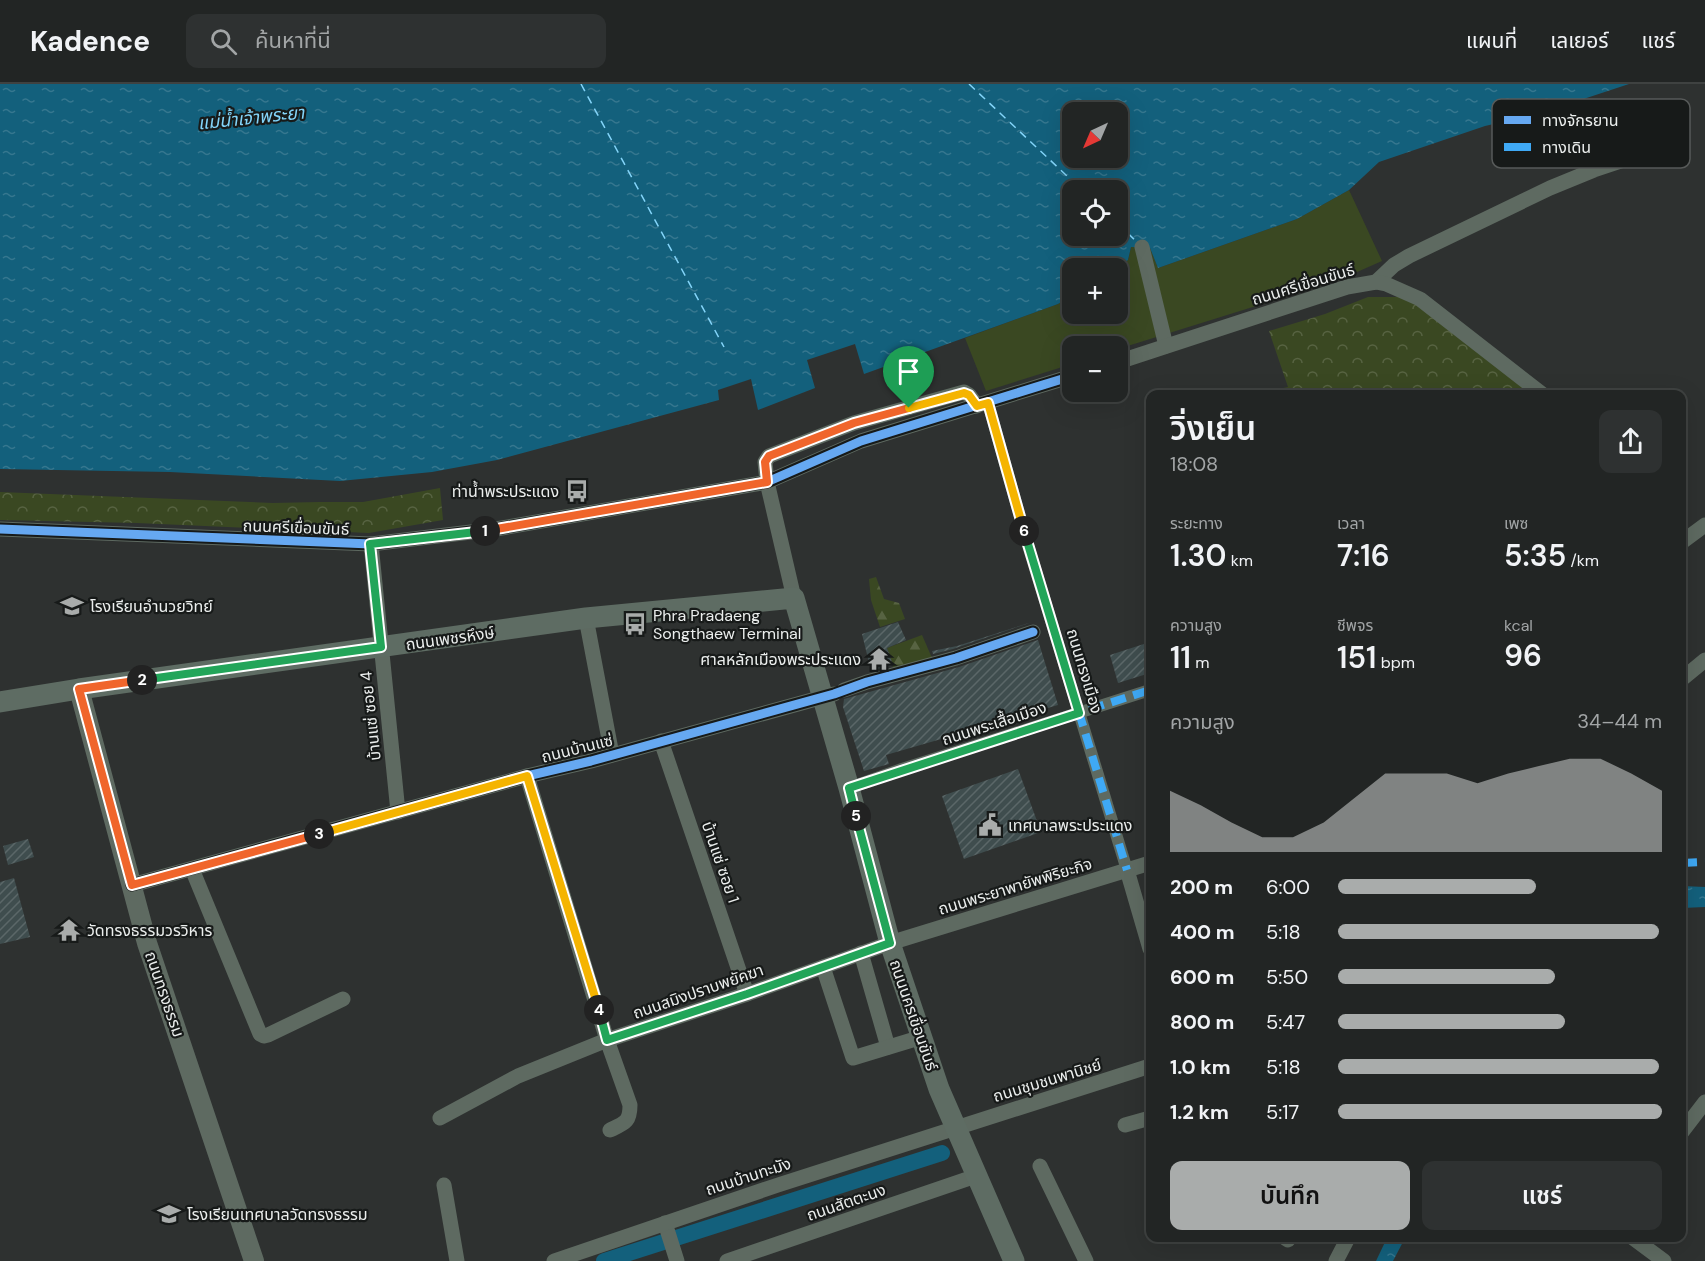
<!DOCTYPE html>
<html lang="th">
<head>
<meta charset="utf-8">
<style>
	body { margin:0; font-family:"DM Sans","Noto Sans Thai",sans-serif; background:#2e3131; color:#f1f3f6; height:100vh; display:flex; flex-direction:column; font-size:22px; white-space:nowrap }
	* { box-sizing:border-box; margin:0 }
	p { font-size:20px; color:#a2a5a6 }
	.icon { flex:none; width:33px; height:33px; fill:none; stroke:currentColor; stroke-width:2; stroke-linecap:round; stroke-linejoin:round }
	.map { position:relative; flex:1; overflow:hidden }
	.panel { position:absolute; left:1146px; top:306px; width:540px; height:852px; display:flex; flex-direction:column; background:#222524; border-radius:12px; box-shadow:0 6px 24px #0002,0 0 0 2px #3f4241 }
	.panel>* { flex:none }
	.needle { width:39px; rotate:224deg }
	.fabs { position:absolute; left:1062px; top:18px; display:grid; gap:12px }
	.fabs a { display:grid; place-items:center; width:66px; height:66px; border-radius:12px; background:#222524; box-shadow:0 6px 24px #0002,0 0 0 2px #3f4241; font-size:30px }
	.pin { position:absolute; display:grid; place-items:center; width:51px; height:51px; color:#fff; margin:-62px -26px; border-radius:50% 50% 50% 0; rotate:-45deg; box-shadow:0 0 6px #0007 }
	.pin .icon { rotate:45deg }
	.km { position:absolute; width:30px; height:30px; margin:-15px; border-radius:50%; background:#222; color:#fff; font-size:16px; line-height:30px; text-align:center }
	.round { display:grid; place-items:center; flex:none; width:63px; height:63px; border-radius:12px; background:#2e3131 }
	.head { display:flex; align-items:center; justify-content:space-between; height:102px; padding:0 24px }
	h1 { font-size:33px; font-weight:600; line-height:45px }
	.metrics { display:grid; grid-template-columns:repeat(3,1fr); gap:9px; height:102px; padding:6px 24px }
	.metrics div { display:grid; align-content:center }
	.metrics b { font-size:30px; font-weight:600 }
	.metrics small { font-size:16px; font-weight:400 }
	.metrics p { font-size:16px }
	.chart { height:168px; padding:12px 24px }
	.chart p { display:flex; justify-content:space-between }
	.chart svg { width:100%; height:108px; margin-top:6px; fill:#a9acab; opacity:.7 }
	.action { display:flex; gap:12px; margin-top:auto; padding:12px 24px }
	.action a { flex:1; height:69px; border-radius:12px; background:#a9acab; color:#111; font-size:24px; font-weight:600; line-height:69px; text-align:center }
	.action a+a { background:#2e3131; color:#f1f3f6 }
	ul { padding:0 24px; list-style:none; font-size:20px }
	li { display:grid; grid-template-columns:96px 72px 1fr; align-items:center; height:45px }
	li i { height:15px; border-radius:8px; background:#a9acab }
	header { display:flex; align-items:center; gap:36px; box-sizing:border-box; height:84px; padding:0 30px; background:#222524; border-bottom:2px solid #3f4241 }
	header strong { font-size:28px }
	nav { display:flex; gap:33px; margin-inline-start:auto; font-size:21px }
	.search { width:420px; height:54px; background:#2e3131; display:flex; align-items:center; gap:15px; box-sizing:border-box; padding:0 21px; border-radius:12px; color:#a2a5a6; font-size:22px }
	.map>svg:first-child { display:block }
	.forest { fill:url(#forest-firs) }
	.park { fill:url(#park-crowns) }
	.garden { fill:#3a4822 }
	.water { fill:url(#water-ripples); fill-rule:evenodd }
	.lines { fill:none; stroke-linecap:round; stroke-linejoin:round }
	.canal { stroke:#13607c; stroke-width:16 }
	.ferry { stroke:#83d4f9; stroke-width:1.5; stroke-dasharray:8 6; stroke-linecap:butt }
	.building { fill:url(#building-hatch) }
	.pedestrian { stroke:#5e6a61; stroke-width:12 }
	.minor { stroke:#5e6a61; stroke-width:15 }
	.tertiary { stroke:#5e6a61; stroke-width:20 }
	.secondary { stroke:#5e6c63; stroke-width:21 }
	.quiet { stroke:#3fa9f5; stroke-width:8; stroke-dasharray:15 8; stroke-linecap:butt }
	.cycleway-casing { stroke:#171a19; stroke-width:13 }
	.cycleway { stroke:#66a8f1; stroke-width:9 }
	.split-1-casing { stroke:#fff; stroke-width:12 }
	.split-2-casing { stroke:#fff; stroke-width:12 }
	.split-3-casing { stroke:#fff; stroke-width:12 }
	.split-4-casing { stroke:#fff; stroke-width:12 }
	.split-5-casing { stroke:#fff; stroke-width:12 }
	.split-6-casing { stroke:#fff; stroke-width:12 }
	.split-7-casing { stroke:#fff; stroke-width:12 }
	.split-1 { stroke:#f0652b; stroke-width:8 }
	.split-2 { stroke:#22a559; stroke-width:8 }
	.split-3 { stroke:#f0652b; stroke-width:8 }
	.split-4 { stroke:#f5b400; stroke-width:8 }
	.split-5 { stroke:#22a559; stroke-width:8 }
	.split-6 { stroke:#22a559; stroke-width:8 }
	.split-7 { stroke:#f5b400; stroke-width:8 }
	.labels { text-anchor:middle; stroke-width:4.5; stroke-linejoin:round; paint-order:stroke }
	.street-label { font-size:16px; fill:#ebeeed; stroke:#171a19 }
	.poi-label { font-size:16px; fill:#ebeeed; stroke:#171a19; text-anchor:start }
	.water-label { font-size:18px; font-style:italic; fill:#83d4f9; stroke:#171a19 }
	.key { fill:#171a19; stroke:#575a59; stroke-width:1.5 }
	.key-label { font-size:16px; fill:#ebeeed }
</style>
</head>
<body>
<header>
<strong>Kadence</strong>
<div class="search"><svg class="icon" aria-label="search" viewBox="0 0 24 24"><circle cx="10" cy="10" r="6"/><path d="M15 15l6 6"/></svg>ค้นหาที่นี่</div>
<nav><a>แผนที่</a><a>เลเยอร์</a><a>แชร์</a></nav>
</header>
<div class="map">
<svg width="1705" height="1177" viewBox="0 0 1705 1177">
	<defs>
		<pattern id="forest-firs" width="22" height="20" patternUnits="userSpaceOnUse" patternTransform="scale(1.5)"><rect width="22" height="20" fill="#3a4822"/><path d="M5 1l3.5 6h-7zM16 11l3.5 6h-7z" fill="#576342"/></pattern>
		<pattern id="park-crowns" width="20" height="18" patternUnits="userSpaceOnUse" patternTransform="scale(1.5)"><rect width="20" height="18" fill="#3a4822"/><path d="M2 6a3 3 0 1 1 6 0M12 15a3 3 0 1 1 6 0" fill="none" stroke="#576342"/></pattern>
		<pattern id="water-ripples" width="26" height="14" patternUnits="userSpaceOnUse" patternTransform="scale(1.5)"><rect width="26" height="14" fill="#13607c"/><path d="M2 4q2-2 4 0t4 0M15 11q2-2 4 0t4 0" fill="none" stroke="#36778f"/></pattern>
		<pattern id="building-hatch" width="6" height="6" patternUnits="userSpaceOnUse" patternTransform="scale(1.5)"><rect width="6" height="6" fill="#3f4d4e"/><path d="M-1 1l2-2M0 6l6-6M5 7l2-2" fill="none" stroke="#5b6768"/></pattern>
	</defs>
	<rect width="100%" height="100%" fill="#2e3130"/>
	<g class="forest">
		<polygon points="876,493 884,515 899,519 905,535 880,543 871,516 869,495"/>
		<polygon points="922,551 932,574 894,585 887,564"/>
	</g>
	<g class="park">
		<polygon points="1368,213 1407,213 1531,310 1257,310 1288,303 1269,247 1325,230"/>
		<polygon points="440,404 443,436 369,449 137,439 0,436 0,408 273,419 320,418 363,418"/>
	</g>
	<polygon class="garden" points="1349,106 1382,177 1339,196 1118,265 1118,262 1072,262 1072,280 986,307 965,254 1058,220 1072,212 1072,230 1118,230 1117,184 1128,176 1131,163 1150,164 1158,184 1297,135"/>
	<g class="water">
		<path d="M0 0H1629L1541 29 1485 42 1379 78 1349 106 1297 135 1158 184 1150 164 1131 163 1128 176 1117 184H1072V212L1058 220 864 290 855 260 807 276 815 304 758 326 751 295 718 306 719 316 497 376 432 388 340 397 170 388 0 385ZM1072 28H1118V74H1072ZM1072 106H1118V152H1072Z"/>
		<polygon points="1682,802 1705,803 1705,823 1682,824"/>
		<polygon points="1387,1154 1405,1154 1393,1177 1376,1177"/>
	</g>
	<g class="lines">
		<polyline class="canal" points="604,1177 942,1069"/>
		<g class="ferry">
			<polyline points="581,0 724,263"/>
			<polyline points="969,0 1082,106"/>
			<polyline points="1118,140 1137,158"/>
		</g>
	</g>
	<g class="building">
		<polygon points="898,538 906,556 887,564 893,581 871,587 862,550"/>
		<polygon points="1032,538 953,565 933,570 932,567 957,562"/>
		<polygon points="1038,556 1058,621 886,671 889,680 864,687 843,623 844,615 959,583"/>
		<polygon points="1150,558 1150,589 1118,599 1110,571"/>
		<polygon points="1018,685 1041,748 964,775 942,712"/>
		<polygon points="28,755 34,773 8,781 3,762"/>
		<polygon points="14,794 30,853 0,860 0,798"/>
	</g>
	<g class="lines">
		<g class="pedestrian">
			<polyline points="988,319 1027,458 1127,786"/>
			<polyline points="849,704 902,685 1150,606"/>
		</g>
		<g class="minor">
			<polyline points="1142,163 1166,262"/>
			<polyline points="1376,198 1394,181 1409,172 1550,104 1594,86 1648,68 1671,72"/>
			<polyline points="1118,278 1347,203 1376,198 1386,200 1420,215 1542,310"/>
			<polyline points="0,445 371,460 496,445 767,398 861,357 1072,292"/>
			<polyline points="1682,458 1705,441"/>
			<polyline points="371,460 398,728"/>
			<polyline points="794,514 767,398 765,378 769,372 854,339 964,308 969,311 977,322"/>
			<polyline points="586,534 612,671"/>
			<polyline points="1682,595 1705,576"/>
			<polyline points="844,606 867,598 956,574 1033,548"/>
			<polyline points="661,657 747,910"/>
			<polyline points="527,692 607,956 747,910 890,859 1150,779"/>
			<polyline points="192,785 260,950 264,952 268,951 343,915"/>
			<polyline points="1127,786 1150,865"/>
			<polyline points="132,801 527,692 591,677 834,610"/>
			<polyline points="861,869 888,963"/>
			<polyline points="823,883 853,974 922,953"/>
			<path d="M440 1034 518 992 607 956 630 1021C630 1038 625 1039 610 1046"/>
			<polyline points="1125,1041 1150,1034"/>
			<polyline points="1682,1048 1705,1018"/>
			<polyline points="1040,1082 1086,1177"/>
			<polyline points="444,1101 457,1177"/>
			<polyline points="665,1139 677,1177"/>
			<polyline points="1285,1154 1288,1156"/>
			<polyline points="1633,1154 1664,1177"/>
			<polyline points="554,1177 778,1101 1150,982"/>
			<polyline points="727,1177 976,1092"/>
			<polyline points="1336,1177 1348,1154"/>
		</g>
		<polyline class="tertiary" points="79,605 147,859 254,1177"/>
		<polyline class="secondary" points="0,618 79,605 586,534 794,514 849,704 890,859 939,1005 1014,1177"/>
		<g class="quiet">
			<polyline points="988,319 1027,458 1127,786"/>
			<polyline points="849,704 902,685 1150,606"/>
			<polyline points="1682,779 1705,778"/>
		</g>
		<g class="cycleway-casing">
			<g id="cycleway">
				<polyline points="0,445 371,460 496,445 767,398 861,357 1072,292"/>
				<polyline points="132,801 527,692 591,677 834,610 867,598 956,574 1033,548"/>
			</g>
		</g>
		<use href="#cycleway" class="cycleway"/>
	</g>
	<g class="lines">
		<g class="split-1-casing">
			<polyline id="split-1" points="485,447 767,398 765,378 769,372 854,339 909,324"/>
		</g>
		<g class="split-2-casing">
			<polyline id="split-2" points="142,596 381,563 370,460 485,447"/>
		</g>
		<g class="split-3-casing">
			<polyline id="split-3" points="142,596 79,605 132,801 319,750"/>
		</g>
		<g class="split-4-casing">
			<polyline id="split-4" points="319,750 527,692 599,926"/>
		</g>
		<g class="split-5-casing">
			<polyline id="split-5" points="599,926 607,956 747,910 890,859 856,732"/>
		</g>
		<g class="split-6-casing">
			<polyline id="split-6" points="856,732 849,704 1079,629 1024,447"/>
		</g>
		<g class="split-7-casing">
			<polyline id="split-7" points="909,324 964,309 969,311 977,322 988,319 1024,447"/>
		</g>
		<use href="#split-1" class="split-1"/>
		<use href="#split-2" class="split-2"/>
		<use href="#split-3" class="split-3"/>
		<use href="#split-4" class="split-4"/>
		<use href="#split-5" class="split-5"/>
		<use href="#split-6" class="split-6"/>
		<use href="#split-7" class="split-7"/>
	</g>
	<defs>
		<g id="bus-bare" transform="scale(1.8)"><path d="M-5-6H5V4H4V6H2V4H-2V6H-4V4H-5ZM-3.5-4V0h7V-4ZM-3.5 1.2v1.5H-2V1.2ZM2 1.2v1.5H3.5V1.2Z" fill="#a9acab" stroke="#171a19" stroke-width="2.5" paint-order="stroke"/></g>
		<g id="school-bare" transform="scale(1.8)"><path d="M0-5L7-2L0 1L-7-2ZM-4 1L0 2.5L4 1V4Q0 6-4 4Z" fill="#a9acab" stroke="#171a19" stroke-width="2.5" paint-order="stroke"/></g>
		<g id="temple-bare" transform="scale(1.8)"><path d="M0-6L5-2H3V0L6.5 2.5H4V6H1.5V3h-3V6H-4V2.5H-6.5L-3 0V-2H-5Z" fill="#a9acab" stroke="#171a19" stroke-width="2.5" paint-order="stroke"/></g>
		<g id="civic-bare" transform="scale(1.8)"><path d="M-.6-6.5H3V-4.5H.6V-3L4-1V1h2V6H-6V1h2V-1L-.6-3ZM-1.2 2.5V6h2.4V2.5Z" fill="#a9acab" stroke="#171a19" stroke-width="2.5" paint-order="stroke"/></g>
	</defs>
	<g fill-rule="evenodd">
		<use href="#bus-bare" x="577" y="407"/>
		<use href="#school-bare" x="72" y="522"/>
		<use href="#bus-bare" x="635" y="540"/>
		<use href="#temple-bare" x="879" y="575"/>
		<use href="#civic-bare" x="990" y="741"/>
		<use href="#temple-bare" x="69" y="846"/>
		<use href="#school-bare" x="169" y="1130"/>
	</g>
	<g class="labels">
		<g class="street-label">
			<text transform="translate(1303 200) rotate(-17)" y="6">ถนนศรีเขื่อนขันธ์</text>
			<text transform="translate(296 443) rotate(2)" y="6">ถนนศรีเขื่อนขันธ์</text>
			<text transform="translate(450 554) rotate(-8)" y="6">ถนนเพชรหึงษ์</text>
			<text transform="translate(1085 587) rotate(73)" y="6">ถนนทรงเมือง</text>
			<text transform="translate(370 632) rotate(-96)" y="6">บ้านแซ่ ซอย 4</text>
			<text transform="translate(994 639) rotate(-18)" y="6">ถนนพระเสื้อเมือง</text>
			<text transform="translate(577 664) rotate(-14)" y="6">ถนนบ้านแซ่</text>
			<text transform="translate(721 778) rotate(71)" y="6">บ้านแซ่ ซอย 1</text>
			<text transform="translate(1015 802) rotate(-17)" y="6">ถนนพระยาพายัพพิริยะกิจ</text>
			<text transform="translate(698 907) rotate(-19)" y="6">ถนนสมิงปราบพยัคฆา</text>
			<text transform="translate(165 910) rotate(71)" y="6">ถนนทรงธรรม</text>
			<text transform="translate(914 931) rotate(71)" y="6">ถนนนครเขื่อนขันธ์</text>
			<text transform="translate(1047 996) rotate(-17)" y="6">ถนนชุมชนพานิชย์</text>
			<text transform="translate(748 1092) rotate(-18)" y="6">ถนนบ้านทะมัง</text>
			<text transform="translate(846 1118) rotate(-19)" y="6">ถนนสัตตะนง</text>
		</g>
		<g class="poi-label">
			<text x="559" y="413" text-anchor="end">ท่าน้ำพระประแดง</text>
			<text x="90" y="528">โรงเรียนอำนวยวิทย์</text>
			<text x="653" y="537">Phra Pradaeng<tspan x="653" dy="18">Songthaew Terminal</tspan></text>
			<text x="861" y="581" text-anchor="end">ศาลหลักเมืองพระประแดง</text>
			<text x="1008" y="747">เทศบาลพระประแดง</text>
			<text x="87" y="852">วัดทรงธรรมวรวิหาร</text>
			<text x="187" y="1136">โรงเรียนเทศบาลวัดทรงธรรม</text>
		</g>
		<g class="water-label">
			<text transform="translate(251 34) rotate(-6)" y="6">แม่น้ำเจ้าพระยา</text>
		</g>
	</g>
	<rect x="1492" y="15" width="198" height="69" rx="9" class="key"/>
	<rect x="1504" y="32" width="27" height="8" fill="#66a8f1"/>
	<rect x="1504" y="59" width="27" height="8" fill="#3fa9f5"/>
	<g class="key-label">
		<text x="1542" y="42">ทางจักรยาน</text>
		<text x="1542" y="69">ทางเดิน</text>
	</g>
</svg>
<div class="fabs">
<a><svg class="needle" viewBox="-14 -14 28 28"><path d="M0-13l5 13h-10z" fill="#e53935"/><path d="M0 13l5-13h-10z" fill="#a2a5a6"/></svg></a>
<a><svg class="icon" aria-label="locate" viewBox="0 0 24 24"><circle cx="12" cy="12" r="6"/><path d="M12 2v4M12 18v4M2 12h4M18 12h4"/></svg></a>
<a>+</a>
<a>−</a>
</div>
<div class="pin" style="left:909px;top:324px;background:#1e9e55"><svg class="icon" aria-label="arrive" viewBox="0 0 24 24"><path d="M6 21V4h12l-3 4 3 4H6"/></svg></div>
<b class="km" style="left:485px;top:447px">1</b>
<b class="km" style="left:142px;top:596px">2</b>
<b class="km" style="left:319px;top:750px">3</b>
<b class="km" style="left:599px;top:926px">4</b>
<b class="km" style="left:856px;top:732px">5</b>
<b class="km" style="left:1024px;top:447px">6</b>
<section class="panel">
<div class="head"><div><h1>วิ่งเย็น</h1><p>18:08</p></div><a class="round"><svg class="icon" aria-label="share" viewBox="0 0 24 24"><path d="M12 15V3M7 8l5-5 5 5M5 13v7h14v-7"/></svg></a></div>
<div class="metrics">
<div><p>ระยะทาง</p><b>1.30<small> km</small></b></div>
<div><p>เวลา</p><b>7:16</b></div>
<div><p>เพซ</p><b>5:35<small> /km</small></b></div>
</div>
<div class="metrics">
<div><p>ความสูง</p><b>11<small> m</small></b></div>
<div><p>ชีพจร</p><b>151<small> bpm</small></b></div>
<div><p>kcal</p><b>96</b></div>
</div>
<div class="chart"><p><span>ความสูง</span>34–44 m</p>
<svg viewBox="0 0 160 44" preserveAspectRatio="none"><path d="M0 44V19L10 25L20 32L30 38L40 38L50 32L60 22L70 12L80 12L90 12L100 16L110 12L120 9L130 6L140 6L150 12L160 19V44z"/></svg>
</div>
<ul>
<li><b>200 m</b>6:00<i style="width:61%"></i></li>
<li><b>400 m</b>5:18<i style="width:99%"></i></li>
<li><b>600 m</b>5:50<i style="width:67%"></i></li>
<li><b>800 m</b>5:47<i style="width:70%"></i></li>
<li><b>1.0 km</b>5:18<i style="width:99%"></i></li>
<li><b>1.2 km</b>5:17<i style="width:100%"></i></li>
</ul>
<div class="action"><a>บันทึก</a><a>แชร์</a></div>
</section>
</div>
</body>
</html>
